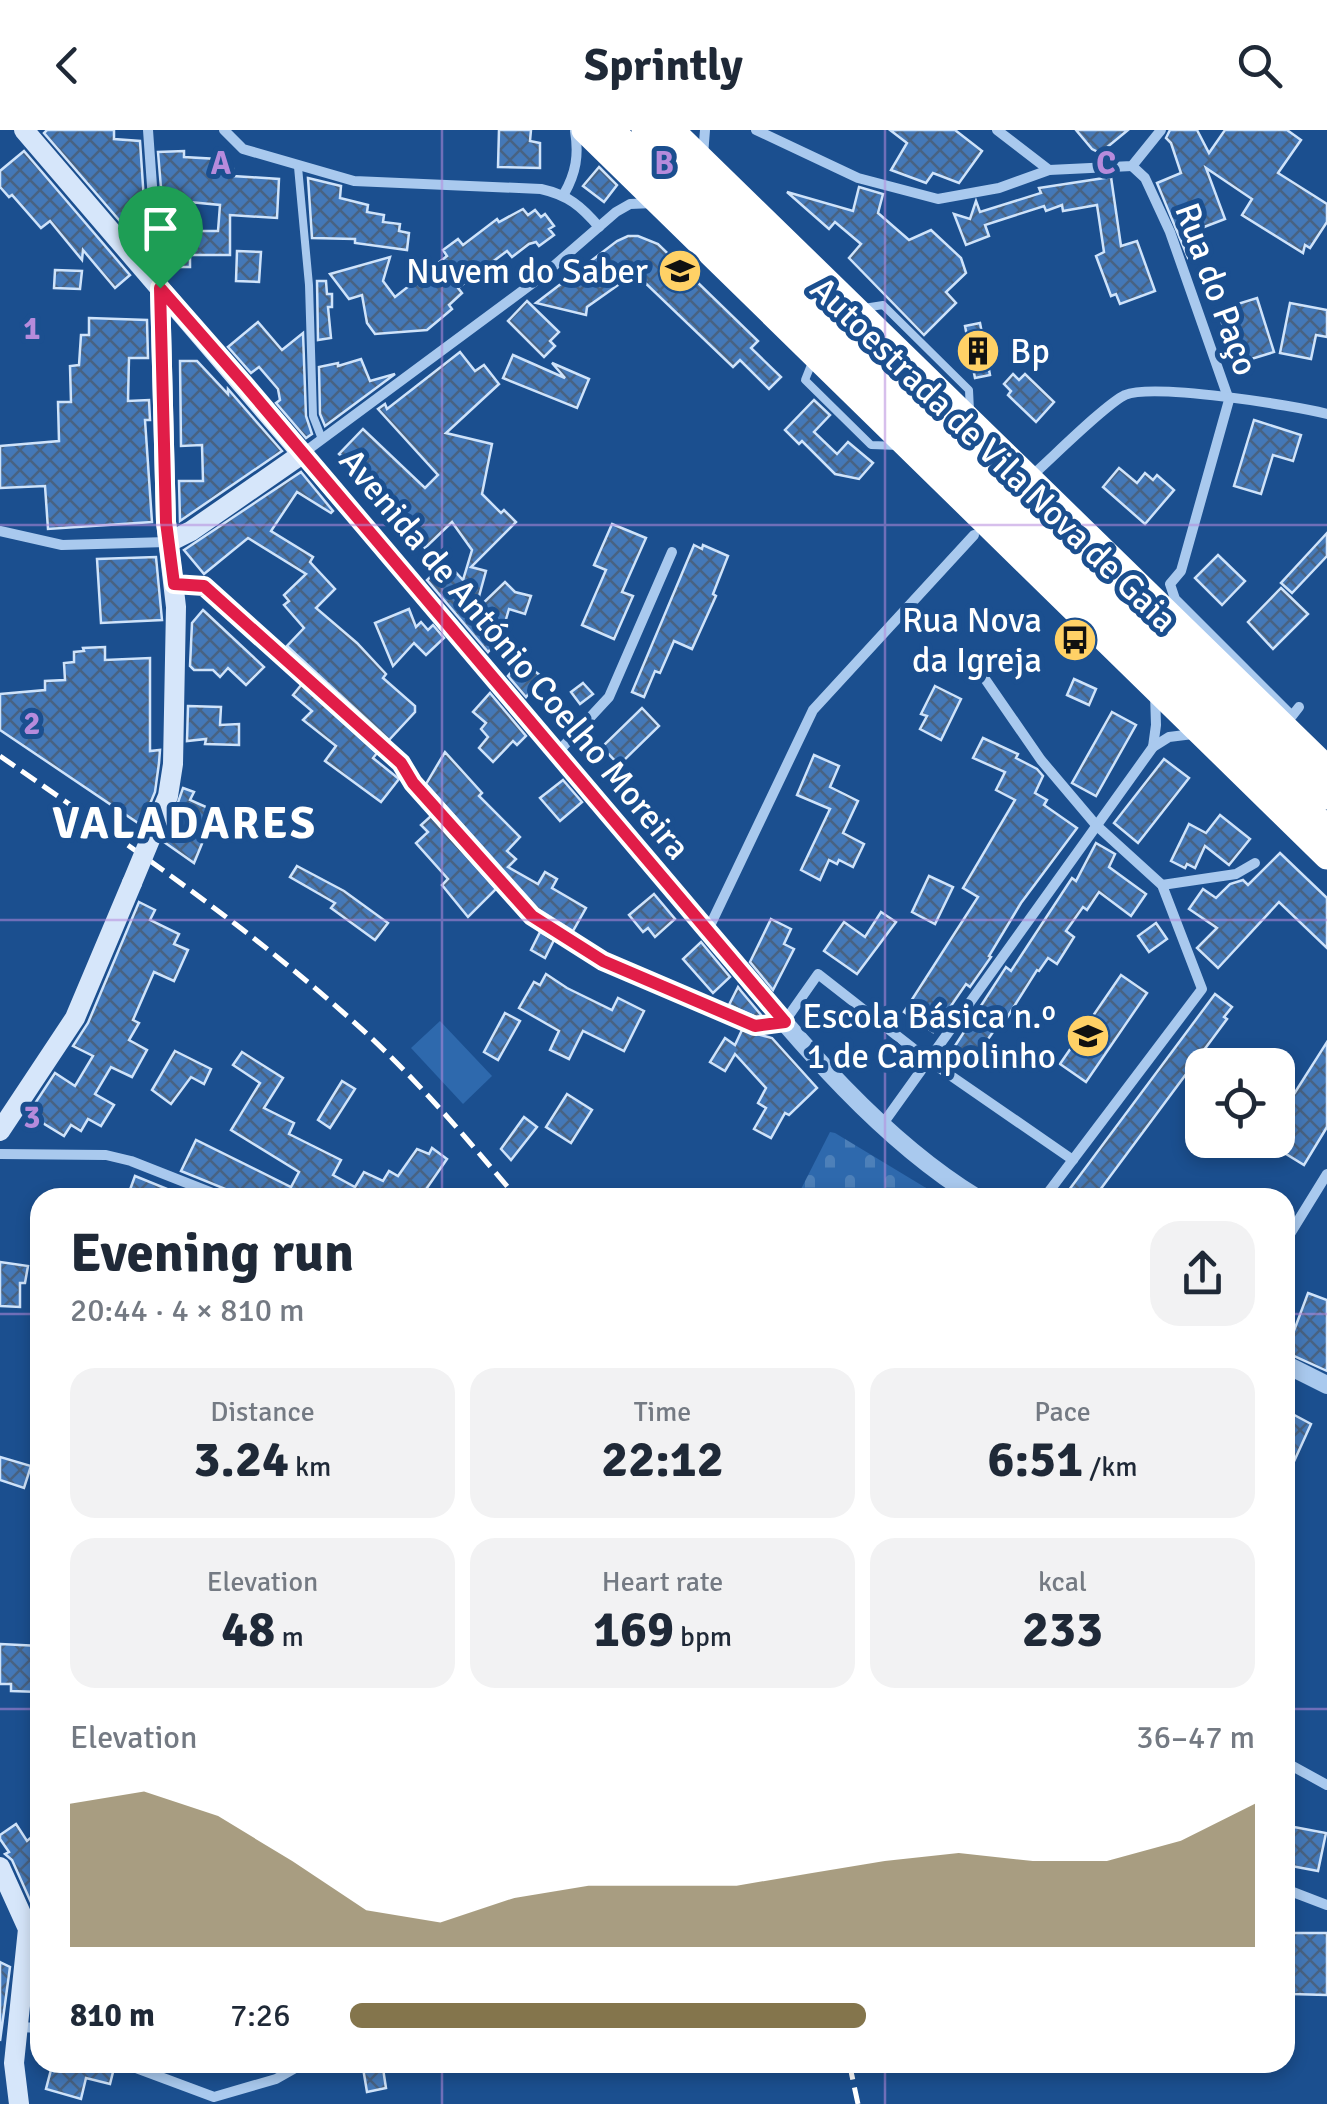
<!DOCTYPE html>
<html lang="en">
<head>
<meta charset="utf-8">
<style>
	body { margin:0; font-family:Signika,sans-serif; background:#f2f2f3; color:#1f2937; height:100vh; display:flex; flex-direction:column; font-size:38px; white-space:nowrap }
	* { box-sizing:border-box; margin:0 }
	p { font-size:32px; color:#747a83 }
	.icon { flex:none; width:55px; height:55px; fill:none; stroke:currentColor; stroke-width:2; stroke-linecap:round; stroke-linejoin:round }
	.map { position:relative; flex:1; overflow:hidden }
	.side { position:absolute; left:30px; top:1058px; width:1265px; height:885px; display:flex; flex-direction:column; background:#fff; border-radius:30px; box-shadow:0 5px 15px #0003 }
	.side>* { flex:none }
	.buttons { position:absolute; left:1185px; top:918px; display:grid; gap:20px }
	.buttons a { display:grid; place-items:center; width:110px; height:110px; border-radius:20px; background:#fff; box-shadow:0 5px 15px #0003; font-size:50px }
	.pin { position:absolute; display:grid; place-items:center; width:85px; height:85px; color:#fff; margin:-102px -42px; border-radius:50% 50% 50% 0; rotate:-45deg; box-shadow:0 0 10px #0007 }
	.pin .icon { rotate:45deg }
	.round { display:grid; place-items:center; flex:none; width:105px; height:105px; border-radius:30px; background:#f2f2f3 }
	.summary { display:flex; align-items:center; justify-content:space-between; height:170px; padding:0 40px }
	h1 { font-size:55px; font-weight:700; line-height:75px }
	.stats { display:grid; grid-template-columns:repeat(3,1fr); gap:15px; height:170px; padding:10px 40px }
	.stats div { display:grid; align-content:center; border-radius:25px; background:#f2f2f3; text-align:center }
	.stats b { font-size:50px; font-weight:700 }
	.stats small { font-size:28px; font-weight:400 }
	.stats p { font-size:28px }
	.chart { height:280px; padding:20px 40px }
	.chart p { display:flex; justify-content:space-between }
	.chart svg { width:100%; height:180px; margin-top:10px; fill:#84754c; opacity:.7 }
	ul { padding:0 40px; list-style:none; font-size:32px }
	li { display:grid; grid-template-columns:160px 120px 1fr; align-items:center; height:75px }
	li i { height:25px; border-radius:12px; background:#84754c }
	header { display:flex; justify-content:space-between; align-items:center; height:130px; padding:0 40px; background:#fff; font-size:45px; font-weight:700 }
	.map>svg:first-child { display:block }
	.cemetery { fill:url(#cemetery-stones) }
	.pitch { fill:#2e69ad }
	.building { fill:url(#building-cross-hatch); stroke:#cfe3fa; stroke-width:2.5; fill-rule:evenodd }
	.lines { fill:none; stroke-linecap:round; stroke-linejoin:round }
	.service { stroke:#a9c9ee; stroke-width:8 }
	.minor { stroke:#a9c9ee; stroke-width:10 }
	.tertiary { stroke:#a9c9ee; stroke-width:18 }
	.secondary { stroke:#d6e6fa; stroke-width:20 }
	.motorway { stroke:#fff; stroke-width:25 }
	.rail { stroke:#fff; stroke-width:5; stroke-dasharray:18 8; stroke-linecap:butt }
	.secondary-bridge { stroke:#d6e6fa; stroke-width:20 }
	.route-casing { stroke:#fff; stroke-width:20 }
	.route { stroke:#e11d48; stroke-width:12 }
	.grid { fill:none; stroke:#b68bdc; stroke-width:2.5; stroke-opacity:0.55 }
	.labels { text-anchor:middle; stroke-width:10; stroke-linejoin:round; paint-order:stroke }
	.poi-label { font-size:35px; fill:#fff; stroke:#1b4f8f; text-anchor:end }
	.street-label { font-size:35px; fill:#fff; stroke:#1b4f8f }
	.district-label { font-size:45px; font-weight:bold; letter-spacing:2.5px; fill:#fff; stroke:#1b4f8f }
	.grid-label { font-size:32px; text-anchor:middle; font-weight:bold; fill:#b68bdc; stroke:#1b4f8f; stroke-width:10; stroke-linejoin:round; paint-order:stroke }
</style>
</head>
<body>
<header><svg class="icon" aria-label="back" viewBox="0 0 24 24"><path d="M15 5l-7 7 7 7"/></svg>Sprintly<svg class="icon" aria-label="search" viewBox="0 0 24 24"><circle cx="10" cy="10" r="6"/><path d="M15 15l6 6"/></svg></header>
<div class="map">
<svg width="1327" height="1974" viewBox="0 0 1327 1974">
	<defs>
		<pattern id="cemetery-stones" width="16" height="16" patternUnits="userSpaceOnUse" patternTransform="scale(2.5)"><rect width="16" height="16" fill="#2e69ad"/><path d="M2 7V4a2 2 0 0 1 4 0v3zM10 15v-3a2 2 0 0 1 4 0v3z" fill="#4d80b9"/></pattern>
		<pattern id="building-cross-hatch" width="8" height="8" patternUnits="userSpaceOnUse" patternTransform="scale(2.5)"><rect width="8" height="8" fill="#4478b7"/><path d="M0 0l8 8M0 8l8-8" fill="none" stroke="#486282"/></pattern>
	</defs>
	<rect width="100%" height="100%" fill="#1b4f8f"/>
	<polygon class="cemetery" points="830,1002 835,1003 941,1067 797,1067"/>
	<polygon class="pitch" points="440,891 492,946 463,974 411,918"/>
	<g class="building">
		<polygon points="47,0 114,0 114,9 140,11 144,71 141,71 140,82 125,97 44,3"/>
		<polygon points="499,0 531,0 530,11 540,13 540,38 498,37"/>
		<polygon points="890,0 955,0 982,21 959,53 933,43 926,53 891,40 907,13"/>
		<polygon points="1076,0 1128,0 1100,23 1092,19"/>
		<polygon points="1170,0 1197,0 1209,23 1225,0 1287,0 1301,10 1278,43 1327,74 1327,92 1310,118 1305,115 1303,123 1242,85 1252,69 1206,38 1225,89 1191,102 1199,124 1188,128 1157,53 1181,43 1171,13 1166,8"/>
		<polygon points="24,21 130,145 115,158 83,120 82,130 50,91 41,98 12,65 9,67 0,57 0,41"/>
		<path d="M184 21V27L218 29V39H233V46L279 49 277 88 230 85V125H190V137H167L165 70H162L158 22ZM189 72 220 75 218 101H189Z"/>
		<polygon points="599,37 617,55 604,72 583,56"/>
		<polygon points="1111,47 1121,116 1137,111 1155,161 1120,174 1116,164 1111,166 1096,126 1104,122 1097,75 1063,81 1062,75 1046,81 1044,76 985,95 989,106 966,115 954,84 970,89 976,71 980,82 1041,63 1039,58"/>
		<polygon points="308,48 341,56 340,68 368,75 367,82 384,85 383,92 400,94 399,101 409,103 407,120 355,113 355,109 312,108"/>
		<polygon points="859,57 883,64 878,83 909,110 931,100 961,128 966,143 946,162 956,173 924,205 849,128 861,114 835,92 829,99 787,62 853,81"/>
		<polygon points="523,79 528,85 535,80 541,87 545,84 554,96 549,99 554,105 539,116 536,112 529,114 512,127 507,121 491,133 458,158 462,163 449,175 452,179 427,200 375,204 367,193 362,165 349,169 330,144 390,127 383,151 395,167 447,126 443,120 458,109 463,115 497,89 499,92"/>
		<polygon points="628,106 638,106 658,114 758,211 751,218 781,247 769,259 740,230 733,237 635,143 587,177 586,185 536,173 617,111"/>
		<polygon points="237,121 261,122 259,152 236,151"/>
		<polygon points="55,140 82,141 80,159 54,158"/>
		<polygon points="317,151 326,151 327,164 332,164 332,177 328,177 331,208 318,210"/>
		<polygon points="1257,168 1274,222 1245,231 1243,223 1232,226 1218,180"/>
		<polygon points="527,171 559,202 550,211 555,216 544,227 508,191"/>
		<polygon points="1290,173 1327,180 1327,207 1316,205 1311,229 1280,223"/>
		<polygon points="89,188 147,190 148,228 129,228 128,271 149,270 150,290 145,290 152,392 48,399 45,356 0,358 0,316 59,311 58,272 71,272 70,236 79,235 81,205 89,205"/>
		<polygon points="258,192 282,220 303,203 306,286 312,304 306,308 276,273 280,270 278,259 259,237 251,243 228,217"/>
		<polygon points="980,193 990,245 975,248 965,196"/>
		<polygon points="460,222 475,241 484,235 499,254 446,303 492,314 482,364 501,383 504,380 516,392 471,437 486,441 475,481 505,452 515,462 531,466 525,484 509,479 504,496 467,485 495,514 488,522 427,450 446,432 463,450 472,420 452,392 425,418 379,370 383,367 339,324 363,299 425,358 438,345 378,279 385,274 387,279"/>
		<polygon points="513,225 565,248 552,233 589,249 577,278 503,248"/>
		<polygon points="361,229 370,251 395,244 325,296 320,284 319,237 338,233 338,236"/>
		<polygon points="180,231 197,231 228,264 228,259 282,321 180,391 179,351 203,351 202,315 181,316"/>
		<polygon points="1013,244 1019,250 1025,244 1054,272 1036,292 1008,265 1011,261 1004,254"/>
		<polygon points="814,270 830,285 814,302 837,324 848,312 873,333 859,349 835,344 802,311 799,314 785,300"/>
		<polygon points="1254,290 1301,305 1293,331 1273,325 1261,364 1234,356"/>
		<polygon points="1119,338 1137,353 1145,343 1153,350 1157,345 1174,360 1145,394 1103,357"/>
		<polygon points="301,342 333,381 331,383 297,362 271,401 313,427 310,432 335,459 316,478 357,513 386,544 383,548 415,576 415,582 389,610 287,516 304,498 284,475 289,471 284,465 306,444 248,408 204,444 184,420"/>
		<polygon points="612,394 646,408 622,462 633,466 614,509 582,495 606,440 594,435"/>
		<polygon points="1327,403 1327,426 1292,463 1281,453"/>
		<polygon points="694,415 702,419 703,415 728,426 713,464 716,466 692,519 674,511 660,543 655,541 644,567 632,562"/>
		<polygon points="1218,425 1245,451 1222,475 1195,448"/>
		<polygon points="156,427 162,490 101,493 97,429"/>
		<polygon points="1281,458 1308,484 1273,519 1248,492"/>
		<polygon points="409,479 416,497 421,492 428,500 433,495 444,508 426,525 414,513 393,536 375,493"/>
		<polygon points="203,480 264,537 246,555 228,538 220,547 213,540 194,540 190,536 192,493"/>
		<polygon points="105,517 105,530 150,528 150,621 160,620 159,633 155,662 141,695 0,600 0,564 45,560 45,551 65,550 64,533 74,532 74,522 84,521 83,518"/>
		<polygon points="521,530 542,547 526,567 508,546"/>
		<polygon points="1074,549 1096,559 1089,575 1067,565"/>
		<polygon points="583,553 593,564 580,574 571,562"/>
		<polygon points="302,554 377,623 373,628 399,649 381,672 325,631 336,616 303,590 312,581 293,565"/>
		<polygon points="935,556 961,569 941,610 920,599 927,586 921,584"/>
		<polygon points="490,563 526,606 517,615 513,611 493,632 479,618 488,607 481,599 486,593 473,582"/>
		<polygon points="188,576 221,577 220,595 239,594 239,615 205,614 206,609 187,611"/>
		<polygon points="642,578 659,596 619,635 602,617"/>
		<polygon points="1112,582 1136,595 1096,666 1072,653"/>
		<polygon points="983,608 1018,624 1016,628 1037,639 1043,646 1035,663 1047,670 1044,675 1077,698 1021,773 989,826 991,827 970,857 966,854 933,902 904,882 978,767 963,758 1015,670 996,660 1005,642 973,628"/>
		<polygon points="445,622 482,663 479,666 520,707 507,721 516,729 508,737 538,754 545,742 557,749 552,758 586,778 573,801 538,779 426,654"/>
		<polygon points="814,625 839,636 830,657 858,671 843,703 864,714 853,737 839,730 837,734 829,730 820,750 801,740 830,679 797,665"/>
		<polygon points="1164,629 1189,648 1138,713 1114,693"/>
		<polygon points="563,650 582,672 560,691 540,668"/>
		<polygon points="183,658 194,662 190,670 224,685 219,698 210,694 194,733 164,712"/>
		<polygon points="1220,685 1250,709 1229,735 1205,716 1195,738 1187,734 1185,738 1171,731 1189,694 1206,703"/>
		<polygon points="431,686 496,759 468,787 442,755 448,749 416,713 428,702 421,695"/>
		<polygon points="1096,713 1115,724 1109,737 1146,764 1131,786 1099,762 1087,780 1083,777 1066,801 1074,807 1057,834 1048,828 1039,841 1037,840 1003,894 1000,892 972,932 953,919 1006,837 1011,841 1072,748 1076,751"/>
		<polygon points="1280,723 1327,768 1327,818 1279,772 1218,838 1197,818 1217,798 1189,779 1203,759 1216,768 1230,754 1243,750 1248,755"/>
		<polygon points="297,736 344,761 388,793 375,810 331,778 335,773 290,747"/>
		<polygon points="929,746 953,757 935,794 912,782"/>
		<polygon points="654,764 675,789 655,807 648,798 643,802 629,785"/>
		<polygon points="139,772 155,780 150,790 179,804 174,814 188,820 174,851 154,842 133,890 139,893 129,910 147,920 132,947 111,937 95,964 114,975 101,996 88,989 81,1001 71,995 64,1006 28,984 55,943 75,956 93,926 73,916 88,893"/>
		<polygon points="881,782 896,792 857,844 824,821 844,792 865,807"/>
		<polygon points="771,789 791,799 784,814 794,819 773,860 750,832"/>
		<polygon points="1156,793 1167,809 1149,822 1138,806"/>
		<polygon points="540,802 554,810 545,828 531,820"/>
		<polygon points="701,812 730,847 713,863 683,829"/>
		<polygon points="546,844 567,858 612,880 618,868 644,881 624,921 583,901 569,929 550,920 559,901 519,878 534,852 540,855"/>
		<polygon points="1121,845 1147,863 1086,952 1060,934"/>
		<polygon points="738,857 741,861 762,886 756,887 729,875"/>
		<polygon points="1215,864 1232,877 1224,887 1227,889 1094,1068 1063,1068"/>
		<polygon points="505,883 520,891 498,930 484,922"/>
		<polygon points="742,900 772,908 817,958 789,985 785,983 771,1008 754,999 766,978 758,973 766,958 735,924 725,941 710,932 725,908 735,915"/>
		<polygon points="1327,912 1327,997 1304,1035 1278,1019 1278,970 1287,975"/>
		<polygon points="175,921 211,939 204,954 191,947 171,974 152,960"/>
		<polygon points="242,922 283,948 264,978 294,993 289,1004 341,1030 333,1045 355,1057 364,1042 383,1051 389,1041 398,1046 417,1019 429,1024 432,1018 447,1029 420,1068 239,1068 228,1060 181,1041 196,1010 291,1057 299,1042 231,1000 260,953 233,935"/>
		<polygon points="342,951 355,959 330,998 318,990"/>
		<polygon points="567,964 592,980 571,1013 546,997"/>
		<polygon points="524,987 537,997 511,1030 501,1019"/>
		<polygon points="135,1046 187,1067 187,1068 127,1068"/>
		<polygon points="0,1132 28,1136 25,1153 20,1153 20,1177 0,1176"/>
		<polygon points="1308,1163 1327,1170 1327,1241 1285,1222 1285,1203 1292,1206"/>
		<polygon points="1285,1280 1311,1294 1286,1349 1285,1349"/>
		<polygon points="0,1327 31,1336 24,1358 0,1350"/>
		<polygon points="0,1514 40,1516 40,1562 11,1561 11,1554 0,1554"/>
		<polygon points="16,1694 27,1711 40,1700 40,1784 34,1779 12,1730 5,1724 9,1722 0,1709 0,1705"/>
		<polygon points="1294,1697 1326,1703 1318,1741 1286,1735"/>
		<polygon points="1293,1803 1327,1803 1327,1865 1291,1864"/>
		<polygon points="0,1832 10,1837 0,1911"/>
		<polygon points="53,1932 93,1932 114,1938 110,1954 86,1948 81,1969 46,1959"/>
		<polygon points="362,1932 382,1932 386,1958 367,1962"/>
	</g>
	<g class="lines">
		<g class="service">
			<polyline points="298,37 309,155 313,286 322,309"/>
			<polyline points="864,178 883,175 969,260 970,281"/>
			<polyline points="813,230 805,250 871,315 899,316"/>
		</g>
		<g class="minor">
			<polyline points="148,0 159,154"/>
			<path d="M224 0 243 19 354 51 541 59C568 65 581 76 599 97"/>
			<polyline points="756,0 858,48 938,69 999,58 1049,40 1132,36 1161,0"/>
			<polyline points="997,0 1049,40"/>
			<polyline points="703,25 705,0"/>
			<polyline points="1132,36 1145,48 1170,102 1229,270"/>
			<path d="M564 64C576 43 579 25 575 1"/>
			<polyline points="1229,270 1181,441 1170,454 1175,469 1292,586 1299,577"/>
			<polyline points="302,324 541,147 616,82 630,74 653,73"/>
			<path d="M1036 342C1055 325 1106 274 1125 265 1154 253 1292 275 1327 284"/>
			<polyline points="0,401 62,415 167,412"/>
			<polyline points="174,454 204,455 268,514 280,521 401,633 413,653 532,786 603,831 755,896 785,891 818,844 928,930 1073,1030"/>
			<polyline points="974,533 1041,630 1096,695 1162,755 1202,859 1044,1068"/>
			<polyline points="1153,617 1156,595 1155,563"/>
			<polyline points="557,623 609,567 672,422"/>
			<polyline points="1162,755 1236,744 1255,733"/>
			<polyline points="708,800 813,580 974,405"/>
			<polyline points="882,995 1153,617 1169,607 1193,604"/>
			<polyline points="0,1024 106,1025 131,1031 225,1068"/>
			<polyline points="1285,1112 1327,1044"/>
			<polyline points="1285,1632 1327,1655"/>
			<polyline points="1285,1759 1327,1775"/>
			<polyline points="19,1897 40,1898"/>
			<polyline points="120,1932 214,1967 276,1949 306,1932"/>
		</g>
		<g class="tertiary">
			<path d="M302 324C431 472 557 624 685 774 771 875 862 998 977 1068"/>
			<polyline points="1285,1234 1327,1255"/>
		</g>
		<g class="secondary">
			<polyline points="24,0 302,324 191,401 169,412"/>
			<polyline points="154,700 168,666 173,634 176,477 166,392 160,159"/>
			<polyline points="0,1001 75,888 132,753"/>
			<polyline points="0,1737 28,1799 14,1933 19,1974"/>
		</g>
		<g class="motorway">
			<polyline points="584,0 1327,727"/>
			<polyline points="612,0 1327,698"/>
			<polyline points="644,0 1327,667"/>
			<polyline points="672,0 1327,638"/>
		</g>
		<g class="rail">
			<path d="M0 626C118 708 238 789 346 885 409 940 463 1004 517 1068"/>
			<polyline points="849,1932 858,1974"/>
		</g>
		<polyline class="secondary-bridge" points="132,753 154,700"/>
	</g>
	<g class="lines">
		<g class="route-casing">
			<polygon id="route" points="160,158 245,255 785,892 755,896 603,831 532,786 413,653 401,633 204,456 174,454 166,392"/>
		</g>
		<use href="#route" class="route"/>
	</g>
	<path class="grid" d="M442 0V1068M885 0V1068M0 395H1327M0 790H1327M0 1184H40M1285 1184H1327M0 1579H40M1285 1579H1327M442 1932V1974M885 1932V1974"/>
	<defs>
		<g id="school-disc" transform="scale(2.25)"><circle r="9.5" fill="#ffd166" stroke="#1b4f8f"/><path d="M0-5L7-2L0 1L-7-2ZM-4 1L0 2.5L4 1V4Q0 6-4 4Z" fill="#111"/></g>
		<g id="building-disc" transform="scale(2.25)"><circle r="9.5" fill="#ffd166" stroke="#1b4f8f"/><path d="M-4-6H4V6H1V3H-1V6H-4ZM-2.5-4.3h1.7v1.8h-1.7ZM.8-4.3h1.7v1.8H.8ZM-2.5-1h1.7V.8h-1.7ZM.8-1h1.7V.8H.8Z" fill="#111"/></g>
		<g id="bus-disc" transform="scale(2.25)"><circle r="9.5" fill="#ffd166" stroke="#1b4f8f"/><path d="M-5-6H5V4H4V6H2V4H-2V6H-4V4H-5ZM-3.5-4V0h7V-4ZM-3.5 1.2v1.5H-2V1.2ZM2 1.2v1.5H3.5V1.2Z" fill="#111"/></g>
	</defs>
	<g fill-rule="evenodd">
		<use href="#school-disc" x="680" y="141"/>
		<use href="#building-disc" x="978" y="221"/>
		<use href="#bus-disc" x="1075" y="510"/>
		<use href="#school-disc" x="1088" y="906"/>
	</g>
	<g class="labels">
		<g class="poi-label">
			<text x="648" y="153">Nuvem do Saber</text>
			<text x="1010" y="233" text-anchor="start">Bp</text>
			<text x="1042" y="502">Rua Nova<tspan x="1042" dy="40">da Igreja</tspan></text>
			<text x="1056" y="898">Escola Básica n.º<tspan x="1056" dy="40">1 de Campolinho</tspan></text>
		</g>
		<g class="street-label">
			<text transform="translate(1217 159) rotate(70)" y="12">Rua do Paço</text>
			<text transform="translate(994 324) rotate(44)" y="12">Autoestrada de Vila Nova de Gaia</text>
			<text transform="translate(515 524) rotate(50)" y="12">Avenida de António Coelho Moreira</text>
		</g>
		<g class="district-label">
			<text x="185" y="708">VALADARES</text>
		</g>
	</g>
	<g class="grid-label">
		<text x="221" y="44">A</text>
		<text x="664" y="44">B</text>
		<text x="1106" y="44">C</text>
		<text x="32" y="209">1</text>
		<text x="32" y="604">2</text>
		<text x="32" y="998">3</text>
	</g>
</svg>
<div class="buttons">
<a><svg class="icon" aria-label="locate" viewBox="0 0 24 24"><circle cx="12" cy="12" r="6"/><path d="M12 2v4M12 18v4M2 12h4M18 12h4"/></svg></a>
</div>
<div class="pin" style="left:160px;top:158px;background:#1e9e55"><svg class="icon" aria-label="arrive" viewBox="0 0 24 24"><path d="M6 21V4h12l-3 4 3 4H6"/></svg></div>
<section class="side">
<div class="summary"><div><h1>Evening run</h1><p>20:44 · 4 × 810 m</p></div><a class="round"><svg class="icon" aria-label="share" viewBox="0 0 24 24"><path d="M12 15V3M7 8l5-5 5 5M5 13v7h14v-7"/></svg></a></div>
<div class="stats">
<div><p>Distance</p><b>3.24<small> km</small></b></div>
<div><p>Time</p><b>22:12</b></div>
<div><p>Pace</p><b>6:51<small> /km</small></b></div>
</div>
<div class="stats">
<div><p>Elevation</p><b>48<small> m</small></b></div>
<div><p>Heart rate</p><b>169<small> bpm</small></b></div>
<div><p>kcal</p><b>233</b></div>
</div>
<div class="chart"><p><span>Elevation</span>36–47 m</p>
<svg viewBox="0 0 160 44" preserveAspectRatio="none"><path d="M0 44V9L10 6L20 12L30 23L40 35L50 38L60 32L70 29L80 29L90 29L100 26L110 23L120 21L130 23L140 23L150 18L160 9V44z"/></svg>
</div>
<ul>
<li><b>810 m</b>7:26<i style="width:57%"></i></li>
</ul>
</section>
</div>
</body>
</html>
